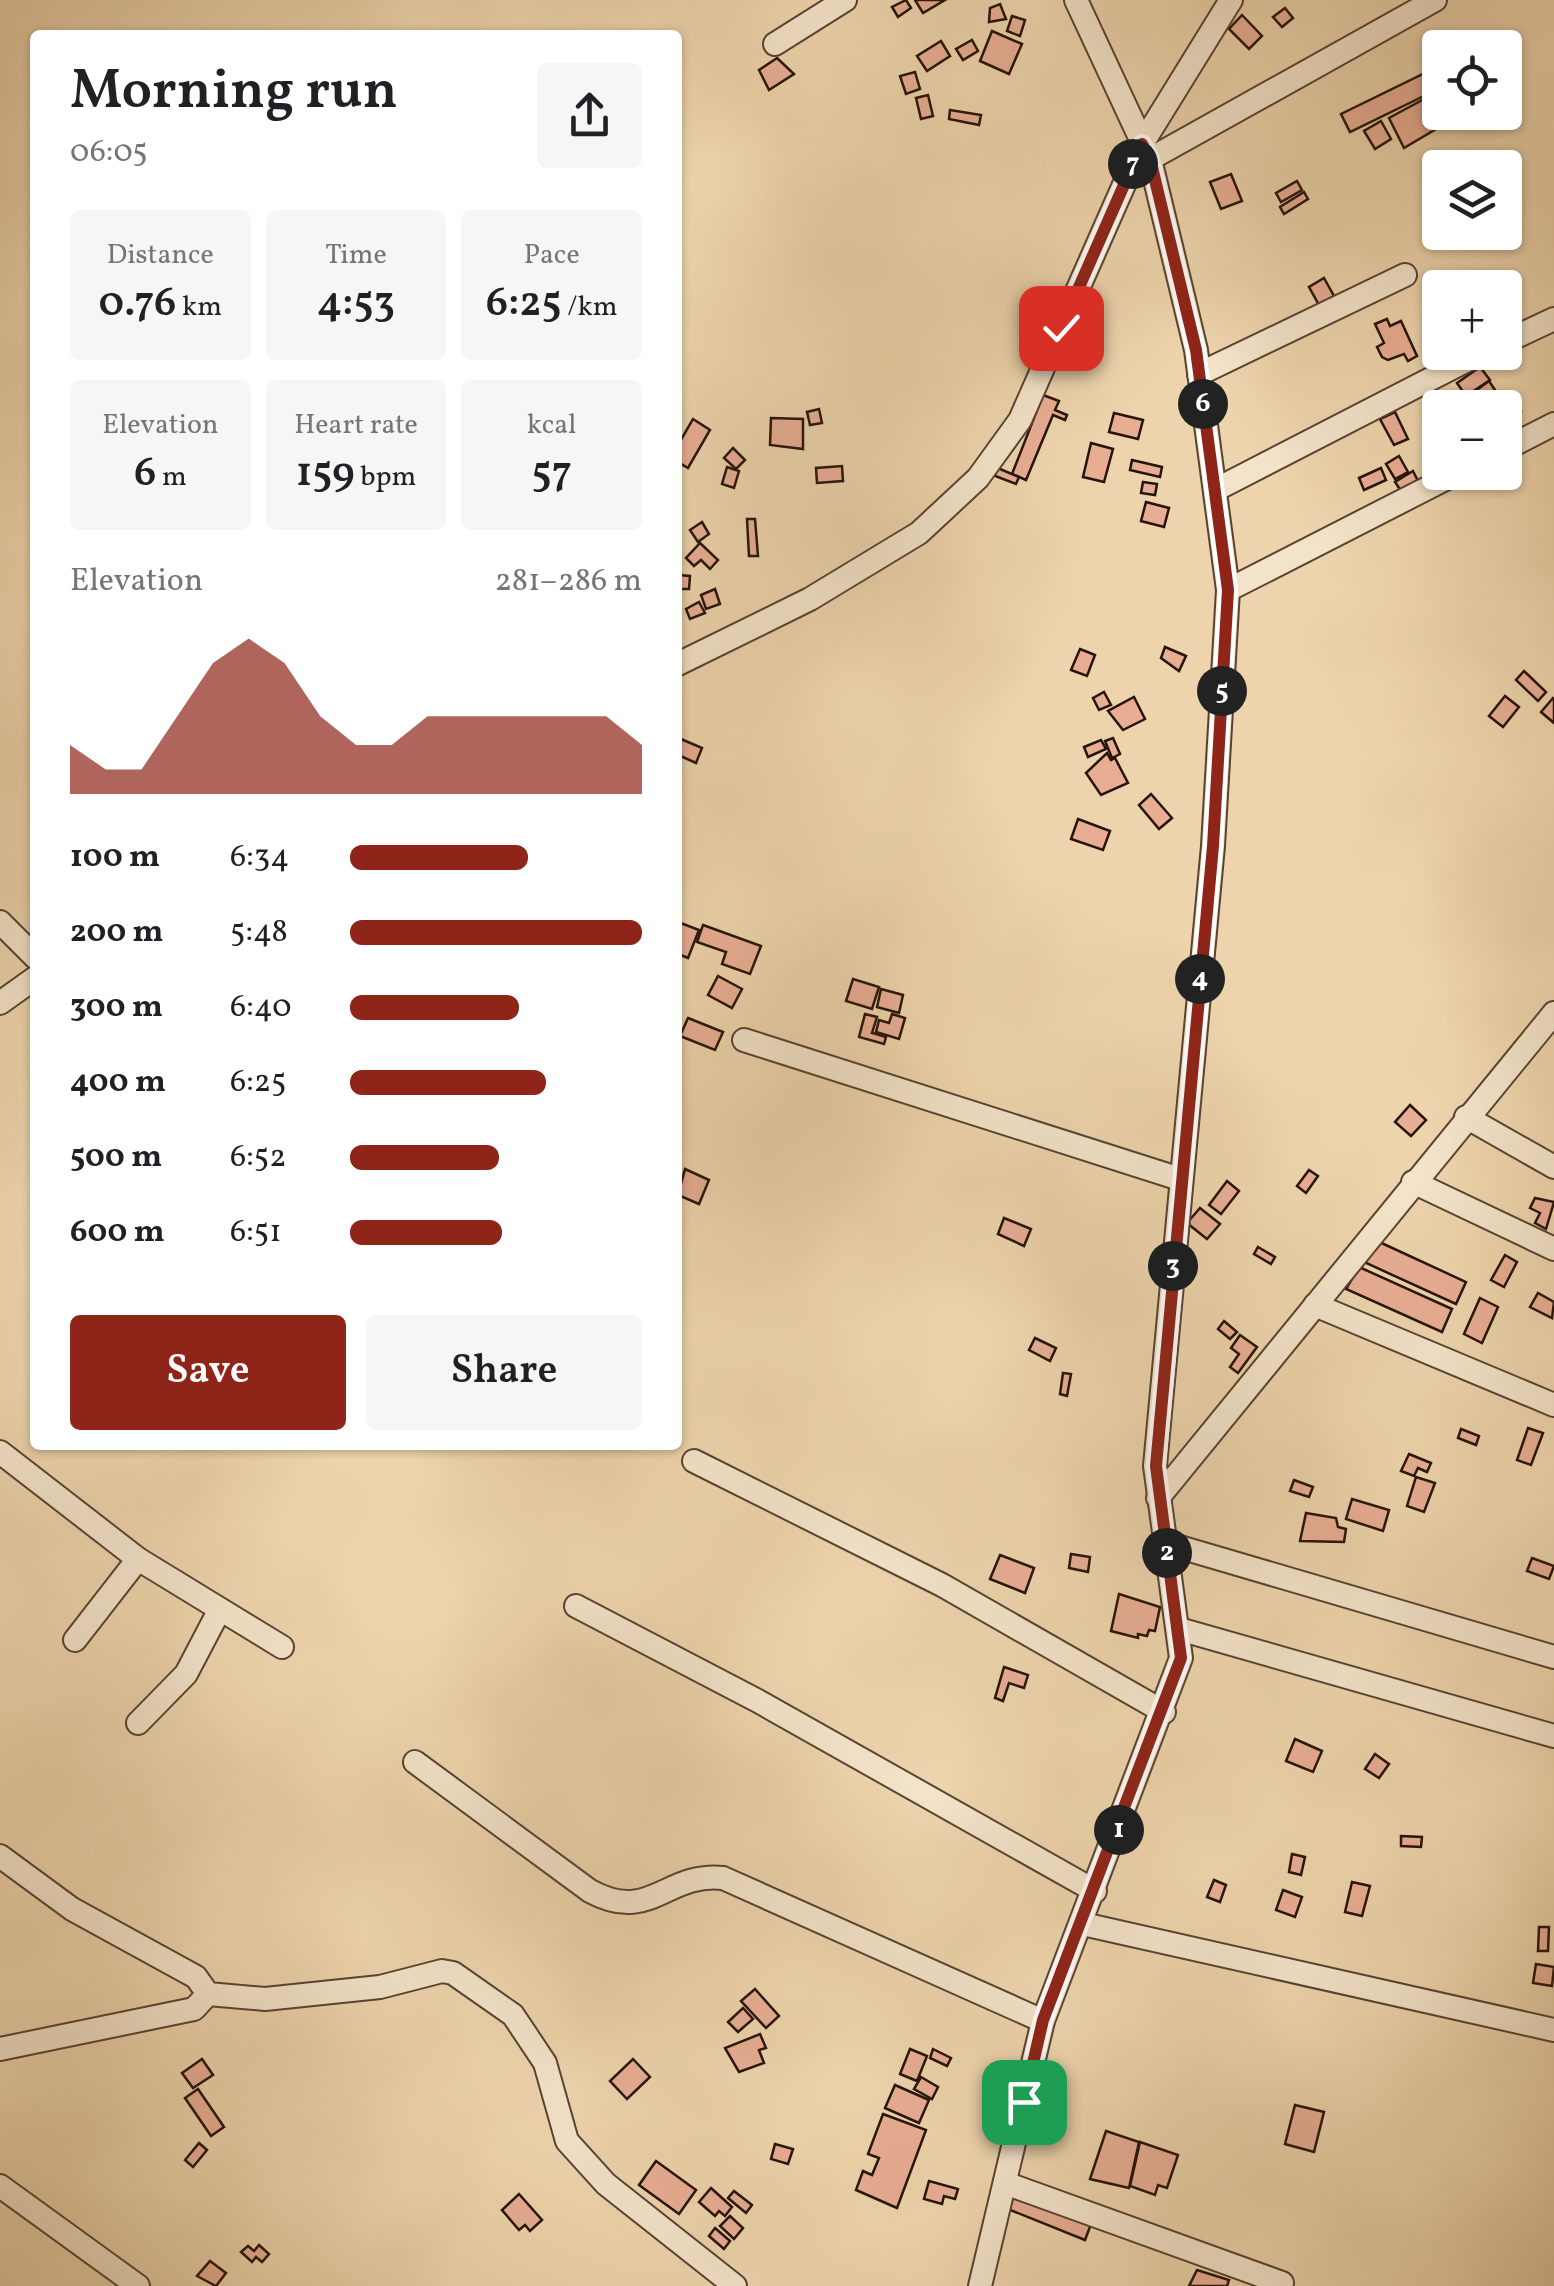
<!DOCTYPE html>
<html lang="en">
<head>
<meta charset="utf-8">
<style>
	body { margin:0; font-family:Vollkorn,serif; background:#f6f6f6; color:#202124; height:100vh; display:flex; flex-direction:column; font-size:38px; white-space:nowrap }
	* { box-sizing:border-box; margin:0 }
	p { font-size:32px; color:#757577 }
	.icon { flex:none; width:55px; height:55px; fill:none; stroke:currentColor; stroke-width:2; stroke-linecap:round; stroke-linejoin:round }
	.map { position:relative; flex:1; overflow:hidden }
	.sheet { position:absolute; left:30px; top:30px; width:652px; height:1420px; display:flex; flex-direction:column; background:#fff; border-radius:10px; box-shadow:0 2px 8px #0004 }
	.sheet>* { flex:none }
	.fabs { position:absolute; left:1422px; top:30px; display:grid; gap:20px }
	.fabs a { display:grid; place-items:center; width:100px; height:100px; border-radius:10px; background:#fff; box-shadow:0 2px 8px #0004; font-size:50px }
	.pin { position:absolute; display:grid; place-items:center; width:85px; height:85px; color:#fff; margin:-42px; border-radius:20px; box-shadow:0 5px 15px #0006 }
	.km { position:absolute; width:50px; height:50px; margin:-25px; border-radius:50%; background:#222; color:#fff; font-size:28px; line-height:50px; text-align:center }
	.round { display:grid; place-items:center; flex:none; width:105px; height:105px; border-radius:10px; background:#f6f6f6 }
	.head { display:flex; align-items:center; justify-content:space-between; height:170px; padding:0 40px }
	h1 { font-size:55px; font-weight:600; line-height:75px }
	.metrics { display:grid; grid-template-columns:repeat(3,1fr); gap:15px; height:170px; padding:10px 40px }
	.metrics div { display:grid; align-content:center; border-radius:10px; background:#f6f6f6; text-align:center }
	.metrics b { font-size:42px; font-weight:600 }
	.metrics small { font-size:28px; font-weight:400 }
	.metrics p { font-size:28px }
	.chart { height:280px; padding:20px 40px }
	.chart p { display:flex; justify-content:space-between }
	.chart svg { width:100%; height:180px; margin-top:10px; fill:#8f2418; opacity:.7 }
	.button { display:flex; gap:20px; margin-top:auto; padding:20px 40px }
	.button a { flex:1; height:115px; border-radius:10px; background:#8f2418; color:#fff; font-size:40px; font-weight:600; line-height:115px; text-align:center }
	.button a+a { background:#f6f6f6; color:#202124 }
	ul { padding:0 40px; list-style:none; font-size:32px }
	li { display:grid; grid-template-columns:160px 120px 1fr; align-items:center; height:75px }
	li i { height:25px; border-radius:12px; background:#8f2418 }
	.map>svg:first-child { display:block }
	.building { fill:#e8ae94; stroke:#26130a; stroke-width:2.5 }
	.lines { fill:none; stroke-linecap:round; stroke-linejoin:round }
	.minor-casing { stroke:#584332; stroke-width:26 }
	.minor { stroke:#f3e3c9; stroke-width:22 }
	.route-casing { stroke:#fff; stroke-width:20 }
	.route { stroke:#8f2418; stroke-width:12 }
</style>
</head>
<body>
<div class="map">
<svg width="1554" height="2286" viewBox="0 0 1554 2286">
	<rect width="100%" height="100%" fill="#edd4ac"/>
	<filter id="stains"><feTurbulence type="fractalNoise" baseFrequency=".002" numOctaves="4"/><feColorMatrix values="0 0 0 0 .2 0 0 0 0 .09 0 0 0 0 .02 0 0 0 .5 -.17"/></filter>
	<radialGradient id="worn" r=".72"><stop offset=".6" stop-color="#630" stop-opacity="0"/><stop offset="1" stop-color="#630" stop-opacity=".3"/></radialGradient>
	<g class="building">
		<polygon points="906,0 911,8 898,17 892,7"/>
		<polygon points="915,0 945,0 923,13"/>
		<polygon points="1000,4 1006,19 989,22 990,8"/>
		<polygon points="1285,8 1293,18 1282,27 1273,17"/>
		<polygon points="1242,15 1262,36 1249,49 1229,29"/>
		<polygon points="1012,16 1025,20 1020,36 1007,31"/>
		<polygon points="992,31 1022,44 1009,74 980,61"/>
		<polygon points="972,40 978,51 963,60 956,49"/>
		<polygon points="941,41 950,56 927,71 917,56"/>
		<polygon points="777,58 794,74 769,90 759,70"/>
		<polygon points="915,72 920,89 906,94 900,76"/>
		<polygon points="1423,74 1432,92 1350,132 1341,114"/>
		<polygon points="928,95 933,116 921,119 916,98"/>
		<polygon points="1428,97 1441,119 1433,123 1436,129 1404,148 1389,118"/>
		<polygon points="950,110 981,115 979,125 949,119"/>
		<polygon points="1381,121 1391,139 1375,149 1364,131"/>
		<polygon points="1231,174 1242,201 1221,209 1210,182"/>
		<polygon points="1297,181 1302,190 1281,202 1276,193"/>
		<polygon points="1304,192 1308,199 1284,214 1280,207"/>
		<polygon points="1324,278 1334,296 1319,305 1309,287"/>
		<polygon points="1387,319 1390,326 1401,321 1417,356 1408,361 1404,354 1388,360 1382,357 1377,347 1384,343 1375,324"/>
		<polygon points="1480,367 1490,380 1466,396 1457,383"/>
		<polygon points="1489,381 1495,390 1472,406 1466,398"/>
		<polygon points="1509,394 1521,411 1505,422 1505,408 1485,408"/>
		<polygon points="1043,395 1059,401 1055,410 1067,415 1065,420 1053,415 1026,480 1012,474"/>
		<polygon points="819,409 822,423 810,425 807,412"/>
		<polygon points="1395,412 1408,439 1394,445 1380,419"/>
		<polygon points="1114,413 1143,420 1138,439 1109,432"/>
		<polygon points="771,418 803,419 803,449 770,445"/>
		<polygon points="693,419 710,430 688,468 678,462 678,445"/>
		<polygon points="1091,443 1113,449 1104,482 1083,477"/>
		<polygon points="733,448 745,460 736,469 724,458"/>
		<polygon points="1399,456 1408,472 1395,479 1386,464"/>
		<polygon points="1132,460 1162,467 1160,477 1130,470"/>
		<polygon points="842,466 843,481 817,483 816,468"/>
		<polygon points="993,466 1019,477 1016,484 990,474"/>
		<polygon points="727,467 739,471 734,488 722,484"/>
		<polygon points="1381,468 1386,480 1364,490 1359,478"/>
		<polygon points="1413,471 1418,481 1401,491 1395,482"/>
		<polygon points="1143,482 1157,484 1155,495 1141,493"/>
		<polygon points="1146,502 1169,508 1164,527 1141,521"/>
		<polygon points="747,519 755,519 758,556 749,556"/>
		<polygon points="702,522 709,534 698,542 690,530"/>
		<polygon points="700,543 718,560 710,569 701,560 694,566 686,558"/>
		<polygon points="678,575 690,576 689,589 678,589"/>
		<polygon points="715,589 720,604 706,609 701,595"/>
		<polygon points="699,602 705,613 690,619 686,609"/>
		<polygon points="1165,647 1186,656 1179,671 1161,658"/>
		<polygon points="1080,649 1095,655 1087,676 1071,670"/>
		<polygon points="1524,671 1546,692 1538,701 1516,680"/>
		<polygon points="1104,692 1111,705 1099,710 1093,698"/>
		<polygon points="1505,696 1519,707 1503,727 1489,716"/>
		<polygon points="1134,697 1145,719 1123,730 1108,711"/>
		<polygon points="1553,698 1554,699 1554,723 1541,712"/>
		<polygon points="1113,738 1120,754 1112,758 1105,741"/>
		<polygon points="681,739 702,748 696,763 678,755"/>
		<polygon points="1101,740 1106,749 1088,757 1084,747"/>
		<polygon points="1107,753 1111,760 1115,758 1128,783 1101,795 1086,773"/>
		<polygon points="1151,794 1172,818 1159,829 1139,805"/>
		<polygon points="1078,819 1110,831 1103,850 1071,839"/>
		<polygon points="678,922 699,930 688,958 678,954"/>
		<polygon points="703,925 761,946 750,974 722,964 726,952 697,942"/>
		<polygon points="718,976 742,989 732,1008 708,995"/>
		<polygon points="853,979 879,987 872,1009 846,1001"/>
		<polygon points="881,989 903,995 899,1013 877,1007"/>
		<polygon points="865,1014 877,1017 872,1033 886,1037 884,1044 859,1037"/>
		<polygon points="892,1014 905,1018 899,1039 876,1032 879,1020 889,1023"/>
		<polygon points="688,1018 723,1032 715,1050 680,1036"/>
		<polygon points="1410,1105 1426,1120 1411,1136 1395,1122"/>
		<polygon points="685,1169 709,1180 699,1204 678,1195"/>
		<polygon points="1309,1170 1318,1176 1306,1193 1297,1186"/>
		<polygon points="1227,1181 1239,1191 1221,1214 1209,1205"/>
		<polygon points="1535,1198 1554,1202 1546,1229 1535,1223 1540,1213 1530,1208"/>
		<polygon points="1200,1208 1220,1224 1207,1239 1187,1223"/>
		<polygon points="1004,1218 1031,1229 1024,1246 998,1234"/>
		<polygon points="1375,1240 1466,1282 1456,1304 1364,1262"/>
		<polygon points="1258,1247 1275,1257 1271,1264 1254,1254"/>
		<polygon points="1505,1255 1517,1262 1504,1287 1491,1280"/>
		<polygon points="1359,1267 1452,1309 1442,1332 1346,1289"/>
		<polygon points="1538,1293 1554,1302 1552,1318 1530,1307"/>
		<polygon points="1480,1298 1498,1307 1482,1343 1464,1334"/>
		<polygon points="1224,1321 1237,1332 1230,1339 1218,1329"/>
		<polygon points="1240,1335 1257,1347 1238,1373 1230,1367 1239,1354 1231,1348"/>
		<polygon points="1035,1338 1056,1348 1050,1361 1029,1350"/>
		<polygon points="1063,1373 1071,1374 1067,1396 1060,1394"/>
		<polygon points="1528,1428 1543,1433 1531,1465 1517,1460"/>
		<polygon points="1461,1429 1479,1436 1476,1445 1458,1438"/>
		<polygon points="1409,1454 1431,1463 1427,1472 1418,1468 1414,1476 1401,1471"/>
		<polygon points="1416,1477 1435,1483 1424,1512 1407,1506"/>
		<polygon points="1294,1480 1313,1487 1309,1497 1290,1491"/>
		<polygon points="1352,1499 1389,1510 1383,1531 1346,1519"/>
		<polygon points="1306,1513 1336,1518 1338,1527 1346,1529 1344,1542 1300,1541"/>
		<polygon points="1071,1554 1090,1557 1088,1572 1069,1568"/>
		<polygon points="1000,1555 1034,1568 1025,1593 990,1579"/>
		<polygon points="1532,1558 1554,1566 1549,1579 1527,1571"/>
		<polygon points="1119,1594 1160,1607 1155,1631 1149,1630 1147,1636 1138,1634 1138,1638 1111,1631"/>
		<polygon points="1004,1667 1028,1675 1024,1688 1009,1683 1003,1701 995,1698"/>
		<polygon points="1295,1739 1322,1751 1313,1772 1286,1761"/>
		<polygon points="1375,1754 1389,1764 1379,1778 1365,1769"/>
		<polygon points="1401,1836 1422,1837 1421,1847 1401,1846"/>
		<polygon points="1292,1854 1305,1857 1301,1875 1289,1872"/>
		<polygon points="1214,1880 1226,1885 1220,1902 1207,1897"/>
		<polygon points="1352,1882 1370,1886 1362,1916 1345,1912"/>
		<polygon points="1283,1890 1302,1897 1295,1917 1276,1910"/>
		<polygon points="1539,1927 1549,1927 1548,1951 1538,1951"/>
		<polygon points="1536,1964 1554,1967 1552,1986 1533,1983"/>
		<polygon points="755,1989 779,2016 766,2028 741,2001"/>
		<polygon points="743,2008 753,2019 738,2032 728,2022"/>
		<polygon points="760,2034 766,2048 759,2050 764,2063 739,2072 725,2048"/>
		<polygon points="910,2049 927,2056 917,2081 900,2074"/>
		<polygon points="933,2049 951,2058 947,2066 930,2058"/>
		<polygon points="202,2059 213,2075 193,2088 182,2073"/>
		<polygon points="633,2059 650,2077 627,2099 610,2081"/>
		<polygon points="921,2077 938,2087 932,2099 914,2089"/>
		<polygon points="895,2085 929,2100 919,2123 885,2108"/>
		<polygon points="198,2089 224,2127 211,2136 185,2098"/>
		<polygon points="1295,2105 1324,2112 1314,2152 1285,2144"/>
		<polygon points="883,2114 926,2130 897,2208 856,2190 863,2171 872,2175 879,2158 868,2154"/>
		<polygon points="1106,2131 1139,2142 1129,2188 1090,2179"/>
		<polygon points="1140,2142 1178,2155 1167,2188 1158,2185 1155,2195 1130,2186"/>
		<polygon points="199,2143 207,2150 193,2167 185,2160"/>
		<polygon points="775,2144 793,2149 788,2164 771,2159"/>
		<polygon points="656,2161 696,2190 679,2214 639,2185"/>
		<polygon points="929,2181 958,2189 955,2199 944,2196 942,2204 924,2199"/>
		<polygon points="1011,2186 1093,2219 1085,2240 1003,2207"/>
		<polygon points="711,2188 732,2207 725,2216 719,2211 715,2216 699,2202"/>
		<polygon points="734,2191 752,2205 746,2213 728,2198"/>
		<polygon points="519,2194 542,2220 530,2231 525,2225 519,2230 502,2210"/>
		<polygon points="730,2216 743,2228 734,2239 720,2226"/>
		<polygon points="715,2228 730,2241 724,2249 709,2236"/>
		<polygon points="259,2245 269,2254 262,2262 256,2257 252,2262 241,2252 248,2246 254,2251"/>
		<polygon points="210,2261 226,2273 216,2286 197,2276"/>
		<polygon points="1197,2270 1229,2280 1227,2286 1189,2286"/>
	</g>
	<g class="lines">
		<g class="minor-casing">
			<g id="minor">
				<polyline points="775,44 845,0"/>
				<polyline points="1150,159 1435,0"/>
				<polyline points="1505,342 1554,319"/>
				<polyline points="1199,374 1405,275"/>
				<polyline points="1505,449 1554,424"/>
				<polyline points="1215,490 1483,352"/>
				<polyline points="1228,590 1459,472"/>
				<polyline points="678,664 810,599 919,533 978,478 1020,420 1142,144 1231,0"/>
				<polyline points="0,922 35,957"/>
				<polyline points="0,1003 35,978"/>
				<polyline points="744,1040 1180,1179"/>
				<polyline points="1466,1117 1554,1167"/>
				<polyline points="1413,1182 1554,1249"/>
				<polyline points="1315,1305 1554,1405"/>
				<polyline points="0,1452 138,1559 282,1647"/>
				<polyline points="694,1461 942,1585 1164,1712"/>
				<polyline points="1158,1498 1554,1013"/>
				<polyline points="1166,1543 1554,1657"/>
				<polyline points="576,1606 758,1701 1095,1891"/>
				<polyline points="1179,1629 1554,1736"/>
				<polyline points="75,1640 138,1559"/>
				<polyline points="138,1723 186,1674 219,1611"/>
				<path d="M415 1762 590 1891C651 1924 665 1872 723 1878L1043 2021"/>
				<polyline points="0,1856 72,1909 196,1977 208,1994 265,1999 380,1987 442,1971 453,1973 513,2015 545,2063 567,2141 606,2184 735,2286"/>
				<polyline points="1083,1924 1554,2030"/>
				<polyline points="0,2049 194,2009 208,1994"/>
				<polyline points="1005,2183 1282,2283"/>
				<polyline points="0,2186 138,2286"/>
				<polyline points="980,2286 1043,2021 1181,1658 1155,1466 1213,846 1228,590 1196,350 1150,159 1076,0"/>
			</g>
		</g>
		<use href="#minor" class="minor"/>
	</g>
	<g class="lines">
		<g class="route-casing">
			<polyline id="route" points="1024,2102 1043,2020 1181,1658 1156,1466 1213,846 1228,590 1196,350 1150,159 1142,144 1061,328"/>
		</g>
		<use href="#route" class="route"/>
	</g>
	<rect width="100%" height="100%" filter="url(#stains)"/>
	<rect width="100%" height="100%" fill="url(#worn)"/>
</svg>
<div class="fabs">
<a><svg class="icon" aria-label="locate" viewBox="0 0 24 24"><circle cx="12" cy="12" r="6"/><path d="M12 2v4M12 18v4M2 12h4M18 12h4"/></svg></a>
<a><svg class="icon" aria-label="layers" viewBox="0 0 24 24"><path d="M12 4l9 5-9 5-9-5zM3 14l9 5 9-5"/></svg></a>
<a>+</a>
<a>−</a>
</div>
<div class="pin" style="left:1024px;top:2102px;background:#1e9e55"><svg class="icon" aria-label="arrive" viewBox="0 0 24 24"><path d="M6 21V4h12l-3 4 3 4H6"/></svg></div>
<div class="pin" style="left:1061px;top:328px;background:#d93025"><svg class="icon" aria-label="check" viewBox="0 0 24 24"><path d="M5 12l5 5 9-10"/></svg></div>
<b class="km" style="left:1119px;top:1830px">1</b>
<b class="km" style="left:1167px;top:1553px">2</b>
<b class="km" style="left:1173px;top:1266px">3</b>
<b class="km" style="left:1200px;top:979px">4</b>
<b class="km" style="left:1222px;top:691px">5</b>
<b class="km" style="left:1203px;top:404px">6</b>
<b class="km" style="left:1133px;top:164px">7</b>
<section class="sheet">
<div class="head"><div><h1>Morning run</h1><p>06:05</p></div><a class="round"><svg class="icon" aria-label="share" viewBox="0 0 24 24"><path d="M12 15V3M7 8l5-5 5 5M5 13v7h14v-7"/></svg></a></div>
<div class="metrics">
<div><p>Distance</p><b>0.76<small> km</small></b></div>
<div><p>Time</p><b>4:53</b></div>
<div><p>Pace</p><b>6:25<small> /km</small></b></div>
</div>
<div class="metrics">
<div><p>Elevation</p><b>6<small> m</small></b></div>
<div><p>Heart rate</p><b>159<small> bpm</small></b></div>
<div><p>kcal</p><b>57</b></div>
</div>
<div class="chart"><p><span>Elevation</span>281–286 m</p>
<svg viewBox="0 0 160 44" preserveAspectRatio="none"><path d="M0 44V32L10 38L20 38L30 25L40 12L50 6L60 12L70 25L80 32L90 32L100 25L110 25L120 25L130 25L140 25L150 25L160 32V44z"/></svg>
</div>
<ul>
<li><b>100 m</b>6:34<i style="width:61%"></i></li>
<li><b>200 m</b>5:48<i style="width:100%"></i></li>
<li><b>300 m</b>6:40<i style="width:58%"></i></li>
<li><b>400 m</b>6:25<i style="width:67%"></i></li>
<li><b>500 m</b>6:52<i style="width:51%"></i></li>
<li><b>600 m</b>6:51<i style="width:52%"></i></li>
</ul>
<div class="button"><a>Save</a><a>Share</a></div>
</section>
</div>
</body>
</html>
